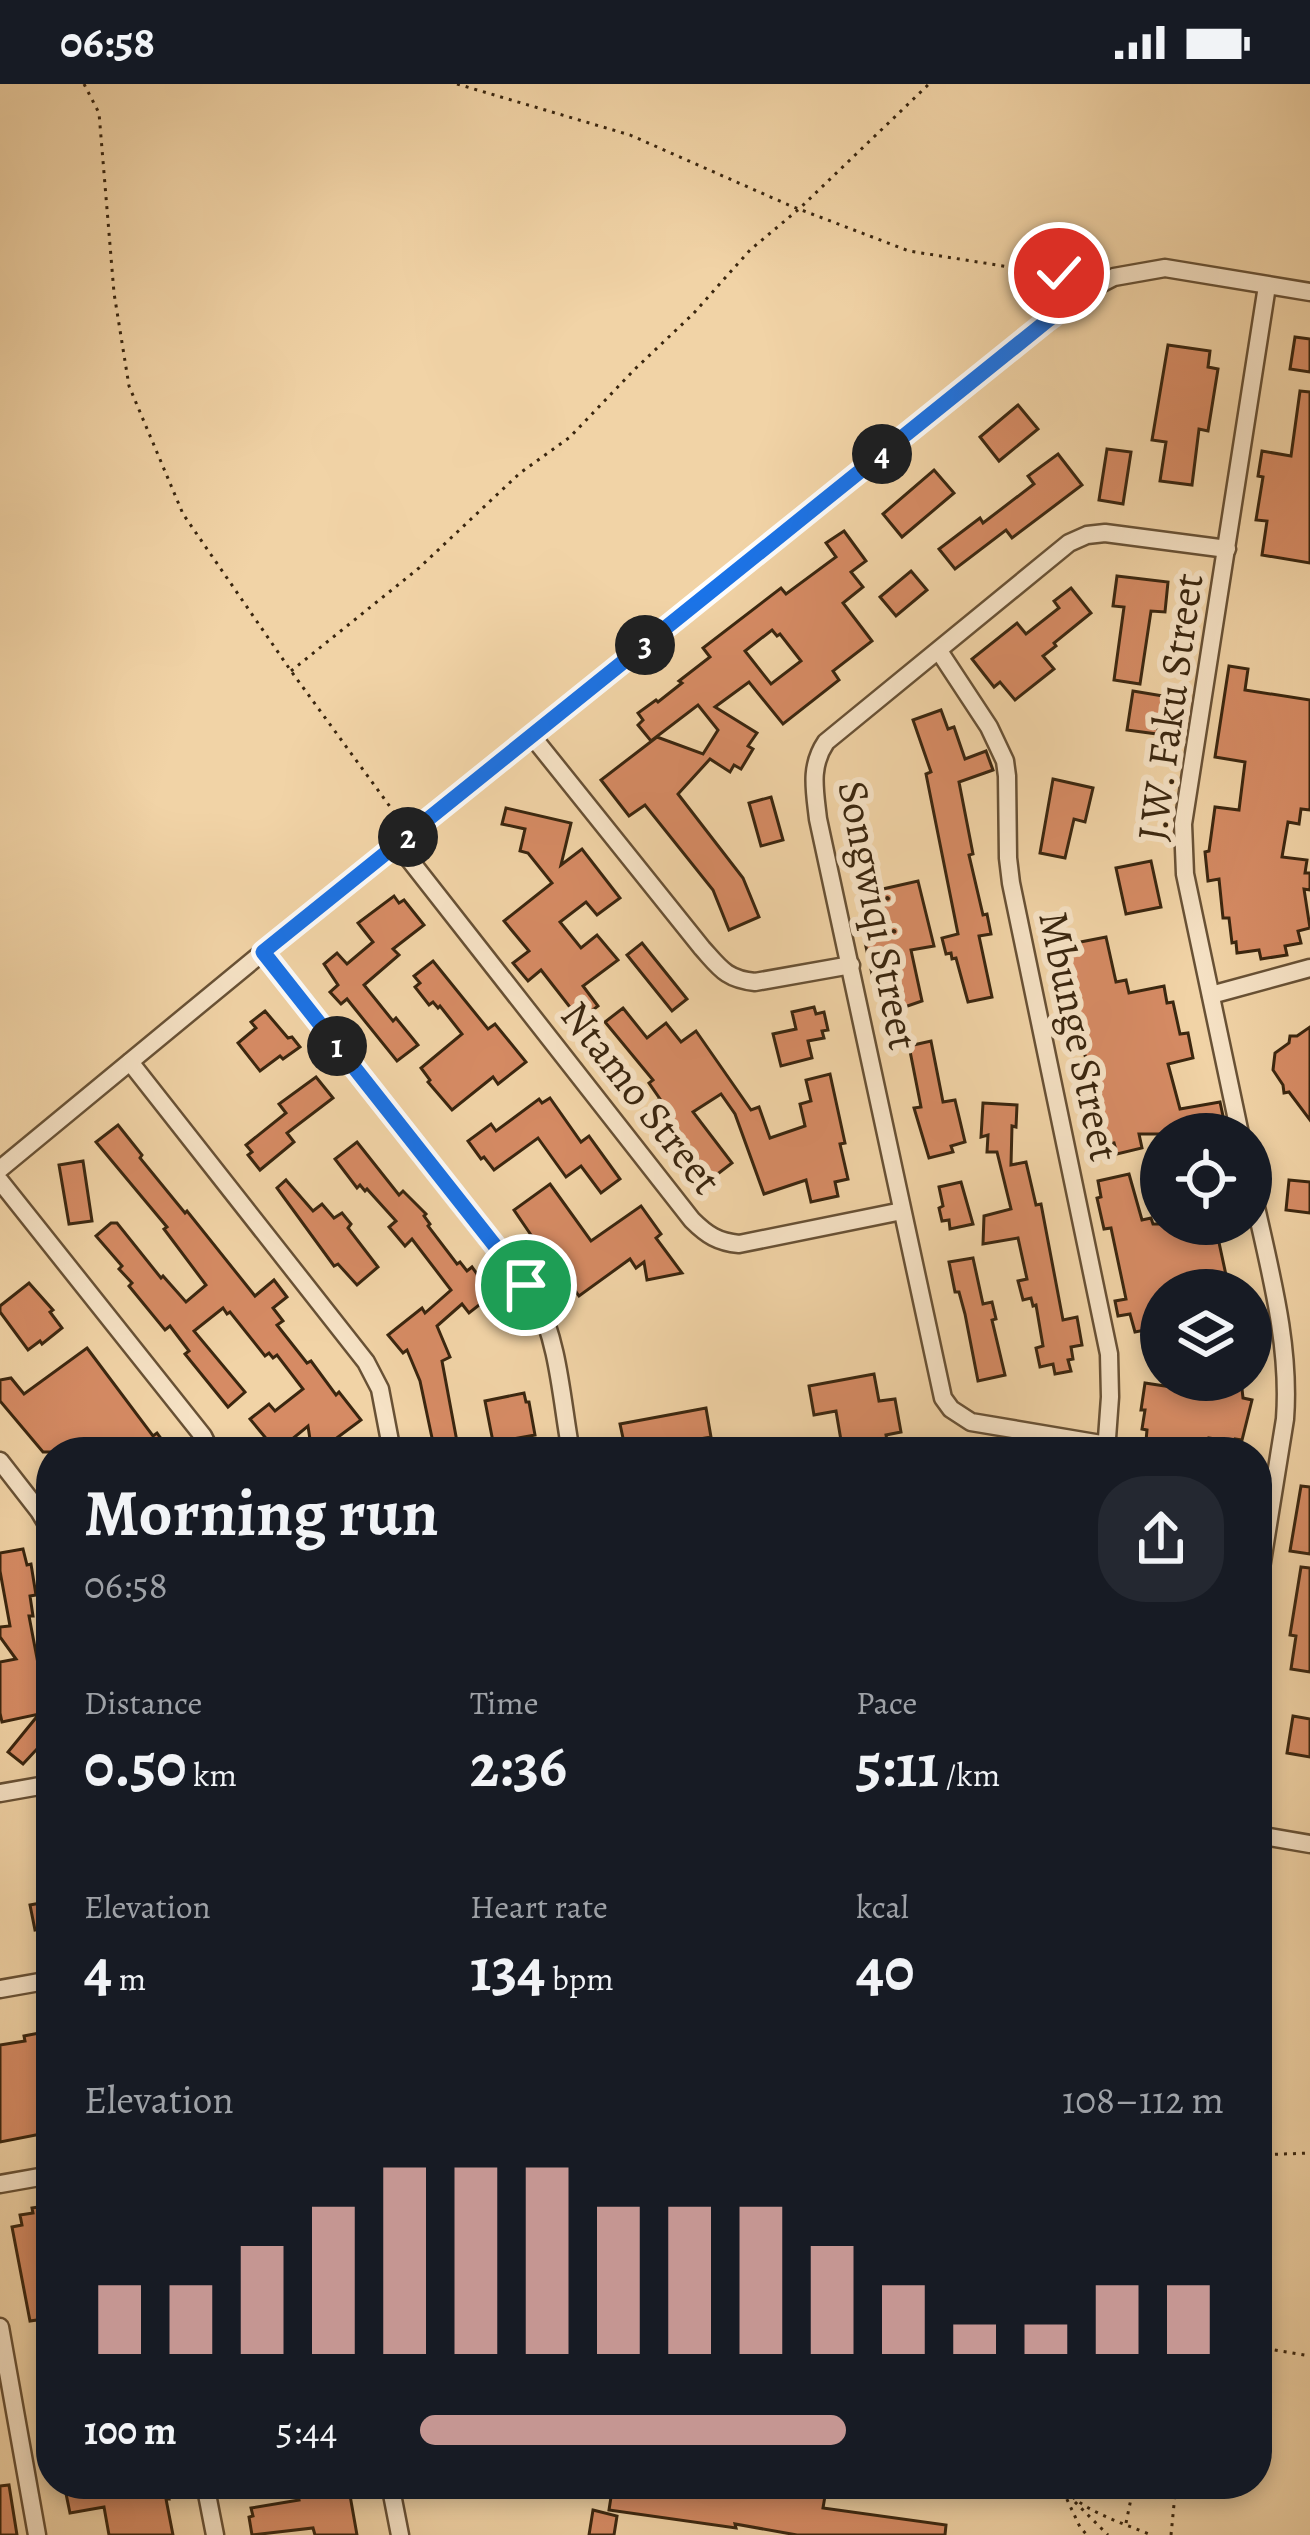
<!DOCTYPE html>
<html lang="en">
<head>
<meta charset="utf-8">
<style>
	body { margin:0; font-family:Alegreya,serif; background:#242831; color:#f1f3f6; height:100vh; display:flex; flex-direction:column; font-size:45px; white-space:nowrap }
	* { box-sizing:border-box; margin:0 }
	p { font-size:39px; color:#9ea1a6 }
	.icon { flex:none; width:66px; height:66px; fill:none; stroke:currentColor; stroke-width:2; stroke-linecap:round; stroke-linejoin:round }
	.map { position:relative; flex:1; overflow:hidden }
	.side { position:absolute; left:36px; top:1353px; width:1236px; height:1062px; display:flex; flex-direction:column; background:#171b24; border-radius:48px; box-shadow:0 6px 18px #0003 }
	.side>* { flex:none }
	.controls { position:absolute; left:1140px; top:1029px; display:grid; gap:24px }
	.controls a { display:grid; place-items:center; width:132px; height:132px; border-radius:50%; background:#171b24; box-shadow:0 6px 18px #0003; font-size:60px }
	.pin { position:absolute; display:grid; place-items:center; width:102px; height:102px; color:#fff; margin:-51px; border:6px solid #fff; border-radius:50%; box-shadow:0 3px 12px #0007 }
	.km { position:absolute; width:60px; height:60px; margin:-30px; border-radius:50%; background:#222; color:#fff; font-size:33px; line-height:60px; text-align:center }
	.round { display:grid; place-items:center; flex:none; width:126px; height:126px; border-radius:48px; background:#242831 }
	.head { display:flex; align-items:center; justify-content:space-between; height:204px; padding:0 48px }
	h1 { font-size:66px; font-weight:700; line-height:90px }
	.stats { display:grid; grid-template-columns:repeat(3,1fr); gap:18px; height:204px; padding:12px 48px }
	.stats div { display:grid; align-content:center }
	.stats b { font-size:60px; font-weight:700 }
	.stats small { font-size:33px; font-weight:400 }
	.stats p { font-size:33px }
	.chart { height:336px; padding:24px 48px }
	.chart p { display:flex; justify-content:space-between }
	.chart svg { width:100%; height:216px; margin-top:12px; stroke:#c59692; stroke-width:6 }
	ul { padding:0 48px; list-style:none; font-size:39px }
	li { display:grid; grid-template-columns:192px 144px 1fr; align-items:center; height:90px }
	li i { height:30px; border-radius:15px; background:#c59692 }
	.status { display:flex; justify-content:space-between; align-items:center; height:84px; padding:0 60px; background:#171b24; direction:ltr }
	.status svg { height:33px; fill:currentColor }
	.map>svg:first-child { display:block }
	.building { fill:#d68b64; stroke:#3a260f; stroke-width:3; fill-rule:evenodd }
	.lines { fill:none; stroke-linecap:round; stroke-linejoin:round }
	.street-casing { stroke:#685135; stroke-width:21 }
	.path { stroke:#3a260f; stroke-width:3; stroke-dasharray:3 6; stroke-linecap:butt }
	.street { stroke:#f6e2c5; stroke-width:16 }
	.route-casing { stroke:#fff; stroke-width:24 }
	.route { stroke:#1a73e8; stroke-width:15 }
	.labels { text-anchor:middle; stroke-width:12; stroke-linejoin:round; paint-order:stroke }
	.street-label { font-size:42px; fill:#3a260f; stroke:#f6e2c5 }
</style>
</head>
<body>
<div class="status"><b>06:58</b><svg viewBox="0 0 49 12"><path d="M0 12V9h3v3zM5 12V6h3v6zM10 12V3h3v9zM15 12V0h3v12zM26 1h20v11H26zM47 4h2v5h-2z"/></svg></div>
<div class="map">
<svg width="1310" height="2451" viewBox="0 0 1310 2451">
	<rect width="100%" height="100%" fill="#f1d3a6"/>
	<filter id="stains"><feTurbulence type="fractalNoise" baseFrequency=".00167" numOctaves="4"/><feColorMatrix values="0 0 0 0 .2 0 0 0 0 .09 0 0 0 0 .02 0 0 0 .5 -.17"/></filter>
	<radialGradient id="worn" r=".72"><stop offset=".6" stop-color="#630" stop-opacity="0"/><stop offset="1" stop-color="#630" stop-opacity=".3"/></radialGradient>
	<g class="building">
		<polygon points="1295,253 1310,255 1310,288 1290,285"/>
		<polygon points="1168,261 1210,267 1208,283 1218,285 1208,347 1199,345 1192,401 1160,397 1166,358 1152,356"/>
		<polygon points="1300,307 1310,308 1310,479 1262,471 1267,437 1256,436 1263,393 1258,392 1262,367 1291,372"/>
		<polygon points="1018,321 1038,345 999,377 980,353"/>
		<polygon points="1107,365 1131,368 1123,420 1099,416"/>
		<polygon points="1058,370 1082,401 1012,454 1006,446 955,485 939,465 980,434 983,439 1034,400 1028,392"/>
		<polygon points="934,386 954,409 902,453 883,430"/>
		<path d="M844 447 866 477 851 488 863 503 843 519 872 557 833 587 839 596 783 640 749 598 715 623 757 649 748 662 753 665 741 685 734 681 730 688 710 675 678 710 743 794 759 833 729 846 713 806 645 721 629 732 601 696 657 653 703 670 718 646 698 621 651 657 638 641 643 636 638 629 656 616 658 618 682 599 679 597 710 573 703 564 781 504 786 510 836 473 826 459ZM772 546 777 552 780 550 801 577 771 600 745 567Z"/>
		<polygon points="911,487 927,506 896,532 880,513"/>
		<polygon points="1117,492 1168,498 1165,528 1151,527 1140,600 1114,596 1124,523 1113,522"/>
		<polygon points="1071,504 1091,529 1054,559 1056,562 1043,572 1054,585 1015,616 1000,598 994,603 972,575 1017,539 1026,550 1059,524 1054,517"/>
		<polygon points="1229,582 1248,585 1245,606 1310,616 1310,726 1301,725 1299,740 1288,738 1282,773 1307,776 1305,789 1310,789 1310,806 1304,805 1310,844 1298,847 1301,859 1285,862 1287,871 1261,875 1259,866 1237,869 1236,858 1232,859 1229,834 1223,834 1219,795 1208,797 1205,768 1209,767 1215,723 1239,726 1245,678 1215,673"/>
		<polygon points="1133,607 1163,612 1157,650 1127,646"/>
		<polygon points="941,626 948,645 954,643 965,675 986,667 993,686 959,698 973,770 969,771 983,831 987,830 991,850 979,852 992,913 968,918 956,874 952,875 951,869 946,870 942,854 958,850 926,690 931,688 913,636"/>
		<polygon points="1053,695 1093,704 1085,738 1074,735 1065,774 1040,769"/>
		<polygon points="771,713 783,756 761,762 749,719"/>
		<polygon points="506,724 571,739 561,781 582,765 620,814 597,831 586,818 560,838 581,864 597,851 618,876 583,902 598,922 580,936 541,886 528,897 513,879 529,867 504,837 552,799 528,769 520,767 525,745 502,740"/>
		<polygon points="1151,777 1161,823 1126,830 1116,784"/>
		<polygon points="918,797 934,862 911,866 922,917 896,926 889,886 872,890 863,849 871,849 866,829 878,826 874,807"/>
		<polygon points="394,812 399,819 404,816 424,841 393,865 399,871 364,901 393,937 396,934 418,961 397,977 347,915 341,920 330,908 338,901 324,880 337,869 347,880 373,858 358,839"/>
		<polygon points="1106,853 1116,898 1126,896 1129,909 1164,902 1167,919 1173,918 1180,950 1188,949 1193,974 1168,980 1180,1025 1220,1018 1223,1032 1200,1037 1202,1050 1139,1050 1142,1064 1117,1070 1114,1059 1096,1061 1093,1037 1085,1038 1081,1021 1097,1017 1097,1014 1084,968 1088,967 1076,915 1071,916 1060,862"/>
		<polygon points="642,859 687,915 672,927 627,871"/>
		<polygon points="433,877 488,945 495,940 526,978 498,1000 493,993 452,1026 428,998 430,996 421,984 462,950 440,922 438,924 433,918 429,921 415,903 420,899 414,892"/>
		<polygon points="814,923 816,930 824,928 828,946 822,947 824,954 808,957 812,974 781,982 773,950 796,945 792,928"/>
		<polygon points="623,924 647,954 666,939 681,958 696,947 751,1026 759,1023 770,1054 805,1042 800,1020 811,1017 806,996 830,990 845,1059 840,1060 848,1095 835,1098 838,1112 811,1118 806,1096 764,1110 735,1030 721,1010 693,1028 732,1079 711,1095 658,1016 660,1015 649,999 653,996 605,938"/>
		<polygon points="265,927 288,954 292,953 300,963 283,975 280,972 260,987 238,959 256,944 251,938"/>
		<polygon points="1310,943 1310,1036 1289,1008 1284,1009 1283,1001 1273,986 1275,969 1289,959 1290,952 1297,952"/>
		<polygon points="931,957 943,1018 955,1016 965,1058 951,1062 953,1068 929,1074 914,1024 921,1023 909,962"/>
		<polygon points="316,993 333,1014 287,1049 294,1058 260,1086 248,1071 252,1068 246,1061 286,1029 279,1020"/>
		<polygon points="550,1014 581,1058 589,1052 620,1095 601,1109 581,1082 566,1093 538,1054 494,1086 484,1073 481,1075 468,1057 491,1040 496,1047 539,1015 542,1019"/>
		<polygon points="983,1019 1017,1021 1016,1043 1012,1042 1011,1081 1026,1078 1036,1121 1041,1120 1063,1236 1077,1233 1082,1261 1071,1263 1073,1275 1068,1276 1071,1287 1055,1290 1053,1280 1040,1283 1036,1264 1043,1262 1036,1221 1033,1222 1031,1214 1023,1216 1018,1197 1027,1195 1018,1154 983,1160 984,1132 1011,1125 997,1068 987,1068 988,1051 981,1053"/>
		<polygon points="118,1041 142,1071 140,1074 185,1129 187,1127 255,1212 274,1196 287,1213 273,1224 283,1237 277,1241 307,1279 311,1277 336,1311 339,1308 361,1336 330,1359 311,1362 308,1342 280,1365 277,1362 274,1364 250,1335 269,1320 275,1327 303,1305 277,1271 273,1274 269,1269 265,1272 230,1228 227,1230 223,1224 194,1247 245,1308 228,1323 185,1270 189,1267 170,1242 165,1246 129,1202 132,1199 119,1185 122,1182 96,1152 111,1139 117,1139 161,1194 163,1192 186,1218 206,1201 164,1145 167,1143 96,1058"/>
		<polygon points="357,1058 399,1111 403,1107 426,1130 424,1132 430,1140 428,1142 457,1180 460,1178 467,1187 472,1183 485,1201 480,1205 488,1214 469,1229 462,1220 437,1242 450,1273 442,1277 458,1363 435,1368 420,1297 407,1266 403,1269 388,1251 422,1224 425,1229 451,1206 412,1155 405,1162 389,1143 396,1137 367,1105 365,1107 360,1101 357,1104 335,1075"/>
		<polygon points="83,1077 92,1137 69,1140 59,1081"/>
		<polygon points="1129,1090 1142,1136 1151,1134 1153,1140 1215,1140 1226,1191 1208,1195 1210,1204 1161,1206 1161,1286 1154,1287 1145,1246 1135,1248 1130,1230 1118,1232 1115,1217 1126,1215 1111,1144 1104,1145 1097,1114 1101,1113 1098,1097"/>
		<polygon points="286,1096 313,1127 322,1120 334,1134 342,1129 351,1140 348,1144 378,1183 357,1201 338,1180 334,1182 277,1104"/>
		<polygon points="1289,1096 1310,1098 1310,1129 1286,1126"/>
		<polygon points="961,1098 973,1140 950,1145 949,1136 942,1137 939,1124 943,1122 939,1103"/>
		<polygon points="550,1100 591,1157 641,1122 661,1150 656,1154 682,1189 647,1196 644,1178 636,1184 630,1175 579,1212 546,1165 535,1173 523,1156 531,1151 514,1126"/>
		<polygon points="973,1174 983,1220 992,1218 996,1235 992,1236 1005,1291 978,1297 965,1230 959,1208 955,1208 949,1178"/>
		<polygon points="29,1199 53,1226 50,1228 62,1244 42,1260 40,1257 28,1266 0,1228 0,1222"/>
		<polygon points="87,1264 153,1352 157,1349 171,1368 43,1368 0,1317 0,1296 11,1294 24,1310"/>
		<polygon points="874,1290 879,1317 895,1315 901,1348 886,1351 889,1368 843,1368 836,1327 814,1331 809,1302"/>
		<polygon points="1241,1296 1243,1314 1252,1316 1242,1356 1235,1355 1234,1358 1209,1354 1208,1368 1145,1368 1147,1346 1142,1345 1145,1326 1141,1326 1145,1299 1204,1308 1203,1297"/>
		<polygon points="524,1309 526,1318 529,1318 535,1351 513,1355 516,1368 495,1368 485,1317"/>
		<polygon points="706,1324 711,1353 626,1368 620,1340"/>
		<polygon points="1301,1402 1310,1403 1310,1470 1290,1467"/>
		<polygon points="23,1465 27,1481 31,1480 36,1511 30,1512 33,1532 29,1532 40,1590 51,1588 51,1650 23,1680 8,1668 39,1630 2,1638 0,1629 0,1578 16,1575 0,1553 0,1543 10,1542 0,1487 0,1469"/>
		<polygon points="1301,1483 1310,1484 1310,1588 1291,1585 1296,1552 1290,1551"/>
		<polygon points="1293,1632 1310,1635 1310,1673 1287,1669"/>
		<polygon points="51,1817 51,1843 35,1846 30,1821"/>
		<polygon points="49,1947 51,2048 0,2058 0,1961 25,1957 24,1952"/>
		<polygon points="51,2121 51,2266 43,2266 37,2236 30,2237 12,2143 22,2141 20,2131 33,2129 32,2124"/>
		<polygon points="64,2400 166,2400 169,2415 166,2415 173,2451 109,2451 104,2423 70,2429"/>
		<polygon points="295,2400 348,2400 357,2451 315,2451 313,2444 252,2451 249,2433 253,2432 251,2424 299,2416"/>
		<polygon points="613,2400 656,2400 734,2411 736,2400 741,2400 825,2412 823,2424 946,2441 945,2451 797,2451 735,2440 736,2444 609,2426"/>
		<polygon points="9,2401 17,2451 0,2451 0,2402"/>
		<polygon points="593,2426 617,2432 614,2451 589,2451"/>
	</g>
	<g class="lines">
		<g class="street-casing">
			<g id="street">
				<polyline points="939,567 989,643 1005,677 1007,692 1008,774 1011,799 1109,1270 1110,1313 1106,1368"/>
				<path d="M532 652 702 864C720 884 726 895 755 898L851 881"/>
				<path d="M398 761 692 1136C707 1151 718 1158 739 1160L902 1127"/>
				<path d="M263 868 536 1216C559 1258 562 1321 571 1368"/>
				<polyline points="1211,911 1310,884"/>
				<polyline points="130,978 366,1278 380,1305 392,1368"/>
				<polyline points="1240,1050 1185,790 1183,740 1267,202"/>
				<polyline points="0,1085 263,868 1081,210 1114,193 1165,184 1310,208"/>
				<polyline points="0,1097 203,1352 211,1368"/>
				<path d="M1251 1100C1267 1177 1291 1256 1285 1335L1257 1509"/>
				<path d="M1107 1361 971 1338 951 1325 943 1314 818 735C815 707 809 683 826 658L1069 459 1087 451 1105 449 1227 465"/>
				<polyline points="0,1377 39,1427 51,1447"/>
				<polyline points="0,1709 51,1700"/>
				<polyline points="1257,1751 1310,1760"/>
				<polyline points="0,1905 51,1896"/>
				<polyline points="0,2100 51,2091"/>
				<polyline points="0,2243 37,2451"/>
				<polyline points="205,2400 215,2451"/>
				<polyline points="390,2400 400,2451"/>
			</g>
		</g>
		<g class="path">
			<polyline points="84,0 99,29 114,209 129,302 183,430 291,587 399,735"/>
			<polyline points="457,0 630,51 791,122 909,167 1072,193"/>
			<polyline points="291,587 419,484 520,389 570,353 635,285 693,230 750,166 799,125 929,0"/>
			<polyline points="1257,2071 1310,2069"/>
			<polyline points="1257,2263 1310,2272"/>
			<path d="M1060 2400C1080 2427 1121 2438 1151 2451"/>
			<polyline points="1063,2407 1080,2443 1087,2451"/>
			<polyline points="1075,2418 1108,2451"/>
			<polyline points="1126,2439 1134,2400"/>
			<polyline points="1171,2451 1176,2400"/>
		</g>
		<use href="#street" class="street"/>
	</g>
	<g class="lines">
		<g class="route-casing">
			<polyline id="route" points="526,1201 263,868 1048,236 1097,200 1059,189"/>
		</g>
		<use href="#route" class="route"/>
	</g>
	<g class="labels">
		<g class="street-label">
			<text transform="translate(1169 623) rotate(-82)" y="15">J.W. Faku Street</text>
			<text transform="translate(879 831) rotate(79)" y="15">Songwiqi Street</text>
			<text transform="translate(1080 952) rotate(78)" y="15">Mbunge Street</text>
			<text transform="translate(642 1013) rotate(52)" y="15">Ntamo Street</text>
		</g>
	</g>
	<rect width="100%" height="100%" filter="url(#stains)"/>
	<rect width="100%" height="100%" fill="url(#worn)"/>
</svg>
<div class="controls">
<a><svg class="icon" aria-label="locate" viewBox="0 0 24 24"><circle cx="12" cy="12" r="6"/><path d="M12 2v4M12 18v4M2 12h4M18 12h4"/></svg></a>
<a><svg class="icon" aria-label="layers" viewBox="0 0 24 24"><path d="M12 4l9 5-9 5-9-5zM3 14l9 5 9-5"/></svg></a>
</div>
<div class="pin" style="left:526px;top:1201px;background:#1e9e55"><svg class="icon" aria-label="arrive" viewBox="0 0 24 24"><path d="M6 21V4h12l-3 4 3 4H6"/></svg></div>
<div class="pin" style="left:1059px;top:189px;background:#d93025"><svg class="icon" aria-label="check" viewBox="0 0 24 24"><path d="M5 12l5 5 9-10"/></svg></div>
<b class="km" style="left:337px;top:962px">1</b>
<b class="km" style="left:408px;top:753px">2</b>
<b class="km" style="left:645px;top:561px">3</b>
<b class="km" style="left:882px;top:370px">4</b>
<section class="side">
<div class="head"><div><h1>Morning run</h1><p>06:58</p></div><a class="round"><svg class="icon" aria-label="share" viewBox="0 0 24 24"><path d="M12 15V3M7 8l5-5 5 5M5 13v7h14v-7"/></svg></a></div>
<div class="stats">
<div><p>Distance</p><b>0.50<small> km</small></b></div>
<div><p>Time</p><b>2:36</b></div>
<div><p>Pace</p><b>5:11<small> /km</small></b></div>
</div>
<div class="stats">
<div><p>Elevation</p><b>4<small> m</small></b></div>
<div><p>Heart rate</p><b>134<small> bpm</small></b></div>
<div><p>kcal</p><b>40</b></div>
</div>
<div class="chart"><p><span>Elevation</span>108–112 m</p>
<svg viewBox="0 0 160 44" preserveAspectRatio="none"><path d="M5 44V30M15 44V30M25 44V22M35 44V14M45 44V6M55 44V6M65 44V6M75 44V14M85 44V14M95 44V14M105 44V22M115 44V30M125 44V38M135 44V38M145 44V30M155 44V30"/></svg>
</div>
<ul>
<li><b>100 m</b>5:44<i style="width:53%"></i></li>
</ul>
</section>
</div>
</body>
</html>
